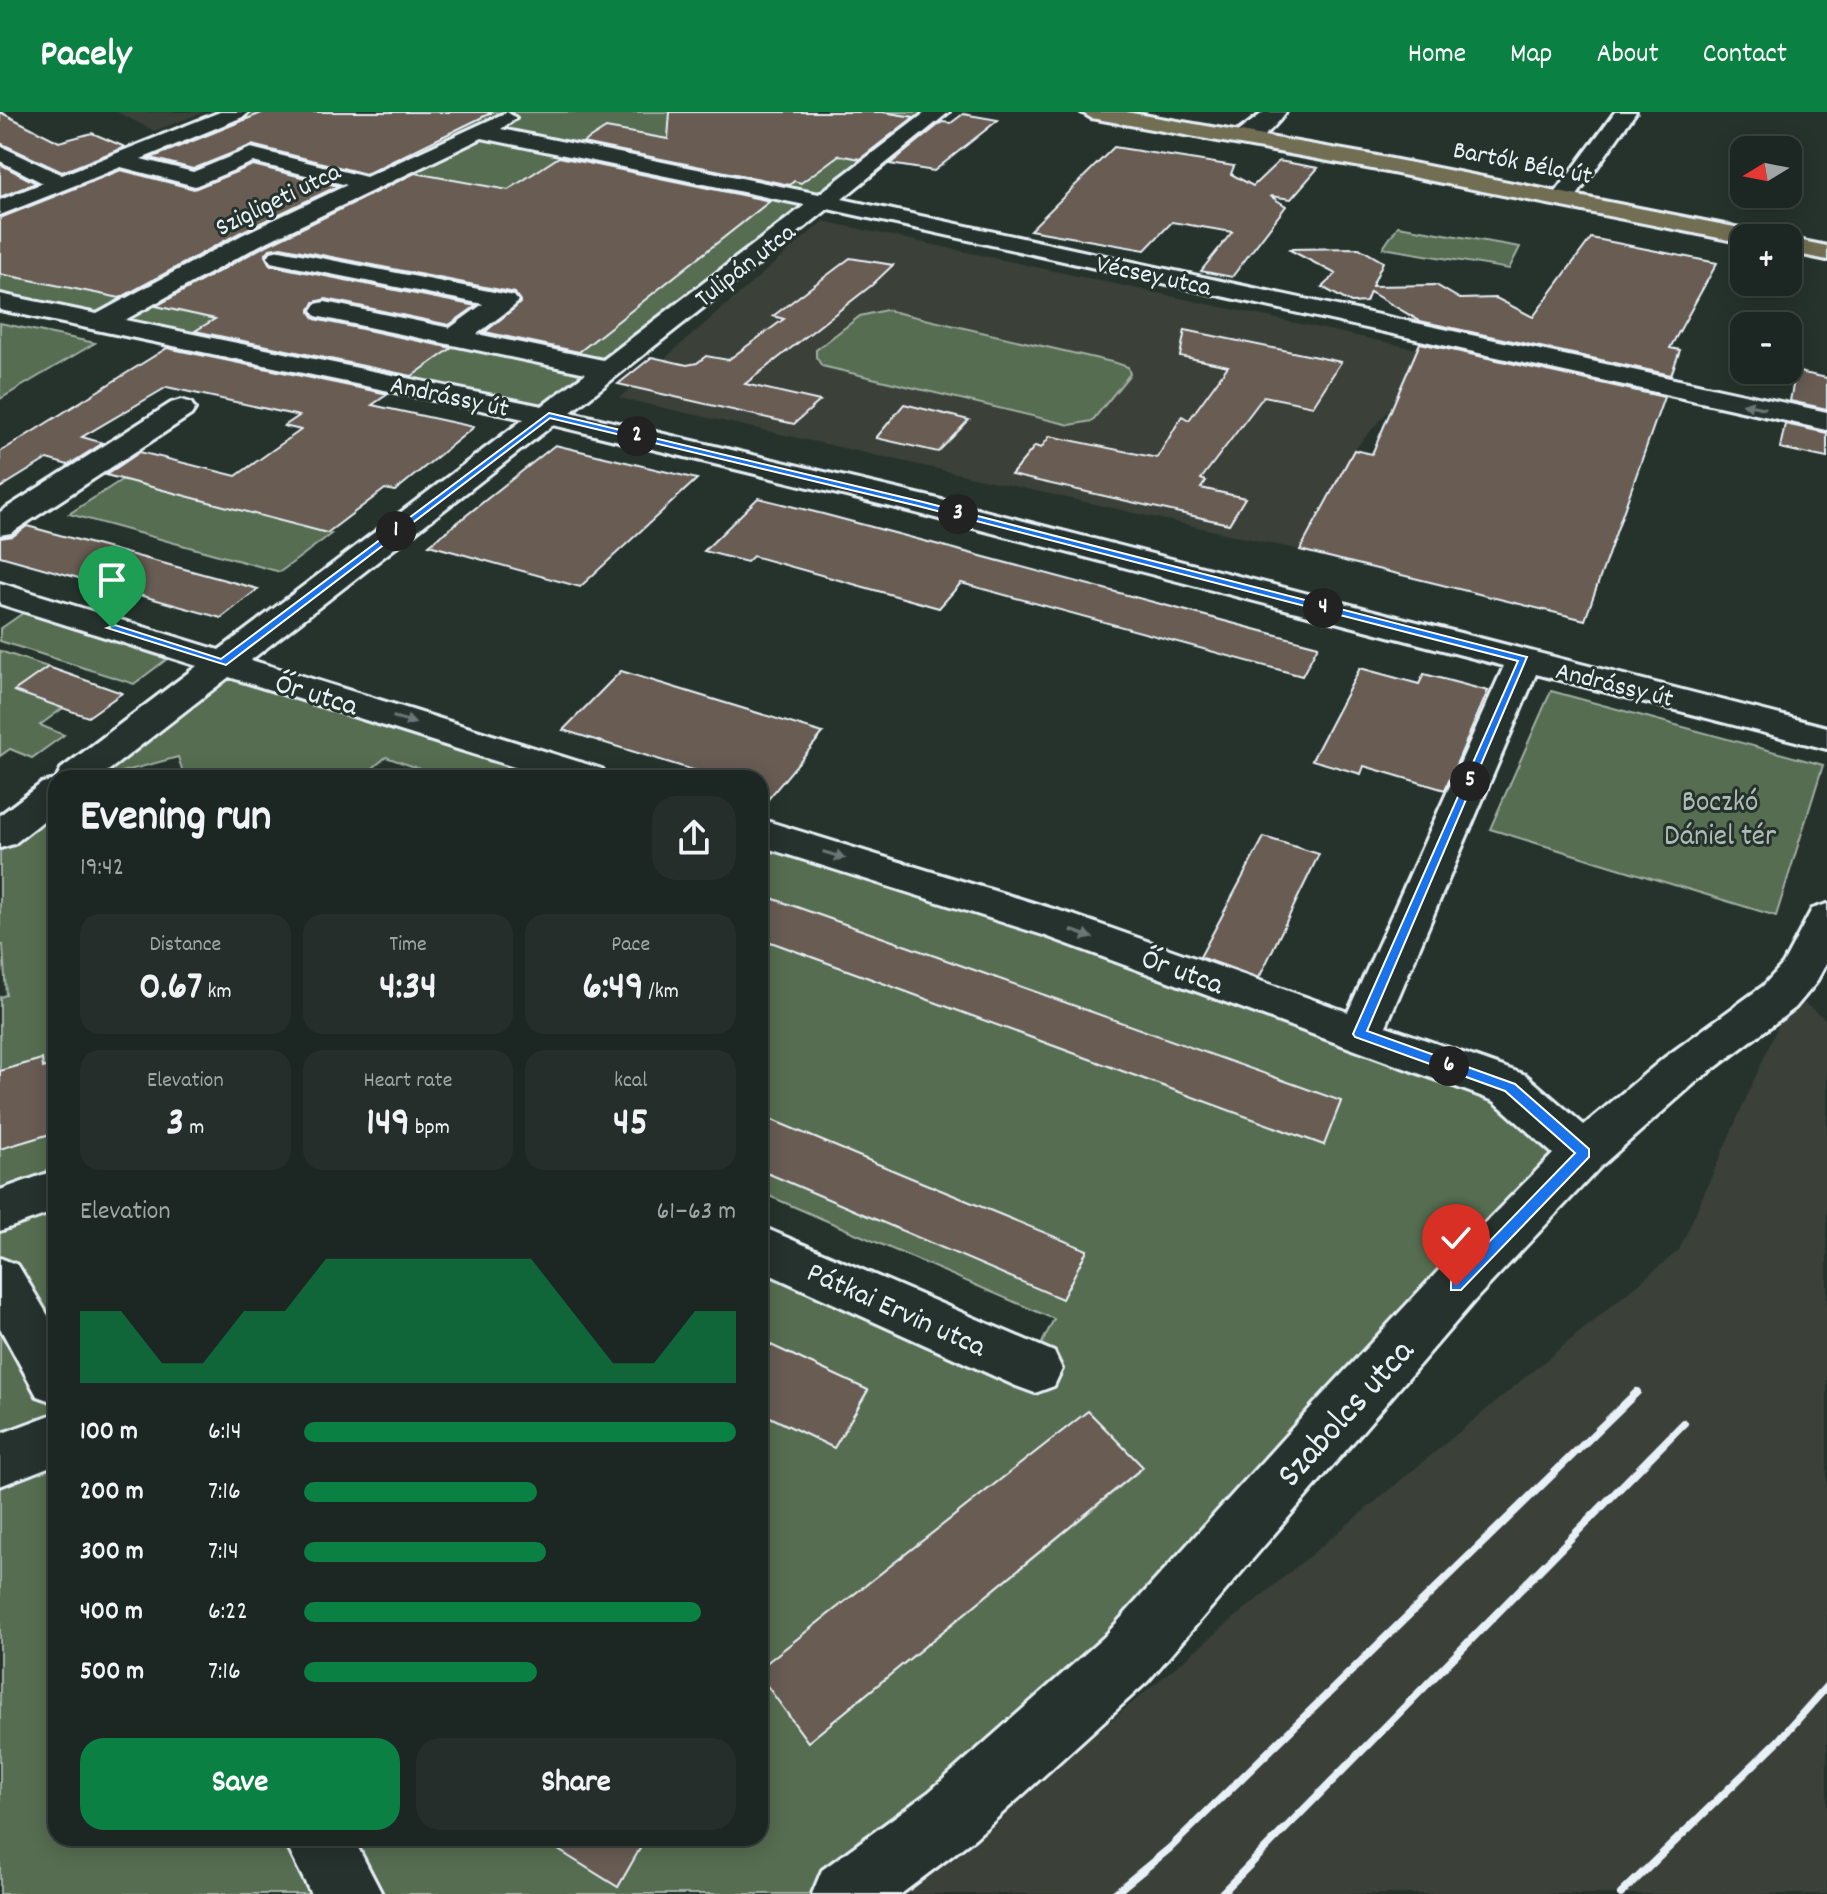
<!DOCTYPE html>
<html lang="en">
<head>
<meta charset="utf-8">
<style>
	body { margin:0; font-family:Dekko,sans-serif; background:#252e2a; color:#f1f3f6; height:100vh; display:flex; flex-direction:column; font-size:30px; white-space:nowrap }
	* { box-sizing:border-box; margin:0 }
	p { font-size:26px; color:#a0a5a5 }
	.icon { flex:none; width:44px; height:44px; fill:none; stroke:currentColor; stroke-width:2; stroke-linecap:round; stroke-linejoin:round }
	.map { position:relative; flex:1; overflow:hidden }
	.side { position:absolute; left:48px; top:658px; width:720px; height:1076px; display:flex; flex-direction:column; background:#1c2622; border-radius:24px; box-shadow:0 4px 20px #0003,0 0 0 2px #3a4340 }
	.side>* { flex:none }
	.needle { width:52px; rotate:260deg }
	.controls { position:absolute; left:1730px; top:24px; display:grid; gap:16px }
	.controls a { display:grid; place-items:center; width:72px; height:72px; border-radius:16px; background:#1c2622; box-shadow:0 4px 20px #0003,0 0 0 2px #3a4340; font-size:40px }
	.pin { position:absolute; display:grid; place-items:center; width:68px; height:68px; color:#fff; margin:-82px -34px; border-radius:50% 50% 50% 0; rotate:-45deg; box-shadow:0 0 8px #0007 }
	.pin .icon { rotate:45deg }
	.km { position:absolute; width:40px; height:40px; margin:-20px; border-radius:50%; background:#222; color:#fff; font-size:22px; line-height:40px; text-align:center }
	.round { display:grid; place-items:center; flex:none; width:84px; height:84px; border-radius:24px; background:#252e2a }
	.summary { display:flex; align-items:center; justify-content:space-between; height:136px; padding:0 32px }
	h1 { font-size:44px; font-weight:700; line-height:60px }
	.stats { display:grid; grid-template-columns:repeat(3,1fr); gap:12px; height:136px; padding:8px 32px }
	.stats div { display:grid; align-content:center; border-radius:20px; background:#252e2a; text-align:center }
	.stats b { font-size:40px; font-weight:700 }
	.stats small { font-size:22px; font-weight:400 }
	.stats p { font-size:22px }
	.chart { height:224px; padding:16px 32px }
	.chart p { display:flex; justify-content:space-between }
	.chart svg { width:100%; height:144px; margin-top:8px; fill:#0b8043; opacity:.7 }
	.action { display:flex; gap:16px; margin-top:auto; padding:16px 32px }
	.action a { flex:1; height:92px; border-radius:24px; background:#0b8043; color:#fff; font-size:32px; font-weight:700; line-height:92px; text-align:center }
	.action a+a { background:#252e2a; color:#f1f3f6 }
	ul { padding:0 32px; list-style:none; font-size:26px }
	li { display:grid; grid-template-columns:128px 96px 1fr; align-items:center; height:60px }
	li i { height:20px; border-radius:10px; background:#0b8043 }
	header { display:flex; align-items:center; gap:48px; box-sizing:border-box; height:112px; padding:0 40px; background:#0b8043; color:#fff }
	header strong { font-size:38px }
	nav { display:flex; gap:44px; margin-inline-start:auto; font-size:28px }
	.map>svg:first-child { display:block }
	.built { fill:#3a3f38 }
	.green { fill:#576d51; stroke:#a0afa4; stroke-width:2 }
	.building { fill:#675c52; stroke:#e8f1f8; stroke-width:2 }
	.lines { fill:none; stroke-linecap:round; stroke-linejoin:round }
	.minor-casing { stroke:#e8f1f8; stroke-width:6 }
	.major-casing { stroke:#e8f1f8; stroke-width:6 }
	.minor { fill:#26332d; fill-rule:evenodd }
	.major { fill:#726e52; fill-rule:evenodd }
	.rail { stroke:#e8f1f8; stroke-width:8 }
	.oneway { fill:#6a7674 }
	.route { fill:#1a73e8; stroke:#fff; stroke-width:2 }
	.labels { text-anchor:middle; stroke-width:6; stroke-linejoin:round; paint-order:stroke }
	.far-street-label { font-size:26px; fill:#e8f1f8; stroke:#26332d }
	.street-label { font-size:30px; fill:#e8f1f8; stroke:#26332d }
	.park-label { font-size:30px; fill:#aebcb5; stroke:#26332d }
	.near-street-label { font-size:36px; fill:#e8f1f8; stroke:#26332d }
</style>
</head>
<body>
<header>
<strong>Pacely</strong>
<nav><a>Home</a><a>Map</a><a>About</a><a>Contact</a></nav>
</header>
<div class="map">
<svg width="1827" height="1782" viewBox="0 0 1827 1782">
	<rect width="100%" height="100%" fill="#26332d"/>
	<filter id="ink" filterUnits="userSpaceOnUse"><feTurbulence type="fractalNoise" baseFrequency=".0125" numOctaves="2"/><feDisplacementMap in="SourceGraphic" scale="16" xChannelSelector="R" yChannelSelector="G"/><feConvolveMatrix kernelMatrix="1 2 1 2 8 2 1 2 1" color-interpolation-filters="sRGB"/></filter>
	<g filter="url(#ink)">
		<g class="built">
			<polygon points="117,0 205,0 154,19"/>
			<polygon points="823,109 1417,237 1392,295 1354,338 1300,438 619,286"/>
			<polygon points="1792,882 1827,908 1827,1782 901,1782 1679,1138"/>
		</g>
		<g class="green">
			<polygon points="242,0 936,0 548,301 0,186 0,98"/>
			<polygon points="1398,114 1520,135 1509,157 1383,136"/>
			<polygon points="886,198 1116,251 1128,255 1130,262 1092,309 1070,313 822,254 816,245 816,238 860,204"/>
			<polygon points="0,211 95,231 0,287"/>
			<polygon points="123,367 331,422 280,460 69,402"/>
			<polygon points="23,501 167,547 134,572 0,529 0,517"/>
			<polygon points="0,539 48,555 15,579 63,596 40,613 64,623 32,646 10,637 0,644"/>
			<polygon points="223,553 584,666 446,666 386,645 361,666 185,666 178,645 122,660 123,666 79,666"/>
			<polygon points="1551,579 1823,653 1776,804 1490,717"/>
			<polygon points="56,684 56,952 43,956 41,947 0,959 0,885 6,883 3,833 0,833 0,728"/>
			<polygon points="760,723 1507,979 1576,1040 1120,1541 832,1782 358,1782 326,1726 760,1726 760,1564 808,1630 1143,1356 1088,1299 760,1556 760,1300 834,1336 868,1279 760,1228 760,1117 1038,1239 1054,1207 760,1080 760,826 1323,1033 1341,990 765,784 760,790"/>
			<polygon points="56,1012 56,1252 0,1155 0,1037 49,1022 49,1014"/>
			<polygon points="0,1187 56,1286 56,1726 303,1726 335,1782 0,1782"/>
		</g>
		<g class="building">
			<polygon points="0,0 59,30 92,21 125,35 62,60 0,31"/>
			<polygon points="264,0 493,0 366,62 252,33 193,57 151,46"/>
			<polygon points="670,0 882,0 914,5 860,47 839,43 801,71 794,69 790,73 582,31 606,16 668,27"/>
			<polygon points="963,2 998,8 934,59 890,52 942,10 951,11"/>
			<polygon points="1114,35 1234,54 1231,62 1253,74 1279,49 1318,56 1291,87 1270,84 1286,94 1232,165 1201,159 1232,120 1172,110 1145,138 1030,118"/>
			<polygon points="559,45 770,89 579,240 485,220 520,191 515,181 281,135 270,137 265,143 270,153 476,194 449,213 326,187 314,190 310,200 315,207 452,236 412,264 195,219 215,207 156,194 261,136 415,61 508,78"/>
			<polygon points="0,52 36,71 0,85"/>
			<polygon points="253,53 338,74 241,120 120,186 0,162 0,106 121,58 194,77"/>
			<polygon points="1591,126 1717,151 1670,236 1680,238 1671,263 1420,209 1370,180 1366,190 1351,191 1322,175 1336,162 1288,137 1359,136 1383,150 1372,174 1436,173 1460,187 1496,186 1533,205"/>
			<polygon points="850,146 893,153 872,173 745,272 820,289 794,312 618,272 652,245 687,253 697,251 706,244 728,248 784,207 773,204"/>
			<polygon points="1185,218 1341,250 1313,294 1264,284 1201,367 1206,369 1201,376 1245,386 1229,412 1011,363 1035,334 1041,336 1050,324 1157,346 1182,304 1189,308 1228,254 1180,244"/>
			<polygon points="1420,231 1664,285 1585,508 1300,438 1354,338 1372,342"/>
			<polygon points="167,236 388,282 372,293 474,315 395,379 385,377 327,421 106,363 140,340 236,364 301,318 284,314 299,304 167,275 82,325 103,331 68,353 47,347 0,376 0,340"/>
			<polygon points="1799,260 1827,266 1827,297 1790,289 1795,263"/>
			<polygon points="904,292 969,308 938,340 876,326"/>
			<polygon points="1785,312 1827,321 1827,346 1780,336"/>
			<polygon points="555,333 697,367 580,475 429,433"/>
			<polygon points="758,386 823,402 1318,534 1302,564 961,471 939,496 753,444 747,450 704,439"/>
			<polygon points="27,414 96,433 258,477 221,506 0,444 0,426 13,424"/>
			<polygon points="48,555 122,581 88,605 14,579"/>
			<polygon points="1360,556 1419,572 1424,562 1488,579 1445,678 1364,654 1361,662 1312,648"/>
			<polygon points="621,559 823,621 760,697 760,666 719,666 563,618"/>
			<polygon points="1264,725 1319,742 1259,866 1200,845"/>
			<polygon points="760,782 994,865 1341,989 1324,1033 760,826"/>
			<polygon points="42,947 43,956 56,952 56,1012 49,1014 50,1022 0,1037 0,959"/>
			<polygon points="760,1003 921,1070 1087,1138 1062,1187 760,1058"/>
			<polygon points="760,1228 868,1278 834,1336 760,1300"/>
			<polygon points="1088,1299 1143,1355 808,1630 760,1564 760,1556"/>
			<polygon points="539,1726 646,1726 618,1775"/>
		</g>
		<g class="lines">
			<g class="minor-casing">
				<g id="minor">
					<path d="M220 0H248L245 4 141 47 193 60 251 36 366 65 507 0 516 6 501 17 819 82 926 0H949L842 87 1827 300V318L828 97 571 300 930 385 1827 615V637L1536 562 1386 914 1526 963 1584 1013 1664 946 1763 874 1783 852 1812 797 1827 792V850L1815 872 1795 896 1696 970 1601 1054 1474 1189 1148 1569 975 1726 901 1782H812L822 1758 929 1680 1104 1525 1315 1291 1438 1159 1553 1042 1494 989 1043 823 760 734V707L1073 803 1348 900 1504 554 912 400 553 313 251 548 602 657 608 666H549L229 565 99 666 56 668 61 657 197 554 0 492V471L219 538 524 307 0 198V182L97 202 242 123 347 73 253 50 195 74 121 55 0 103V88L43 71 0 49V34L62 63ZM482 26 805 93 603 248 477 222 514 194 518 189 514 184 280 138 271 140 268 145 271 150 280 152 483 192 450 216 325 190 316 192 312 198 316 204 325 206 586 261 542 294 125 208 260 133Z"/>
					<path d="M1264 0H1286C1275 15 1257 36 1236 31L1233 26 1236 21Z"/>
					<polygon points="1615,0 1636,0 1571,92 1555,92 1551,87"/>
					<polygon points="181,288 191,291 195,297 191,303 11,421 0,423 0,400 171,291"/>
					<polygon points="56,668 56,699 14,732 0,736 0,703 42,671"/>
					<polygon points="56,1058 56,1099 0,1119 0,1078"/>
					<polygon points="760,1114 1054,1240 1062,1257 1054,1274 1035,1281 1016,1274 760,1158"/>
					<polygon points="0,1146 18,1153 56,1217 56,1291 37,1284 0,1216"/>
					<polygon points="56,1301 56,1352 0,1374 0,1322"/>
					<polygon points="283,1726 353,1726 382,1782 311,1782"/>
				</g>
			</g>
			<g class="major-casing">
				<g id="major">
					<polygon points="1081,0 1126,0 1372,43 1755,119 1764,121 1767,126 1744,126 1744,131 1372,57 1091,6"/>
					<polygon points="1787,126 1788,126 1827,134 1827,148 1788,140"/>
				</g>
			</g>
			<use href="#minor" class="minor"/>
			<use href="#major" class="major"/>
			<g class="rail">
				<polyline points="1114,1782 1170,1736 1637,1280"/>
				<polyline points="1221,1782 1684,1311"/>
				<polyline points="1621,1782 1780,1627 1827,1574"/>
			</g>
		</g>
		<defs><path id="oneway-solid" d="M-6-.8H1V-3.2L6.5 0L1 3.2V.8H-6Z" transform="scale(2)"/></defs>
		<g class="oneway">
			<use href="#oneway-solid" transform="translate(1754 294) rotate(-168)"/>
			<use href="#oneway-solid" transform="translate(404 608) rotate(17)"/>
			<use href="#oneway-solid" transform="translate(834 743) rotate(17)"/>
			<use href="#oneway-solid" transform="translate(1082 822) rotate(20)"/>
		</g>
	</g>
	<polygon class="route" points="549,301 923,390 1527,545 1367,919 1515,972 1589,1037 1589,1045 1461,1178 1451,1178 1451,1169 1575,1041 1505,979 1355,925 1353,922 1518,549 918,394 550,306 226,553 107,516 115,513 221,547"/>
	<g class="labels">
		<g class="far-street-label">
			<text transform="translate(1523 49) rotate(11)" y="9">Bartók Béla út</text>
			<text transform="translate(277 86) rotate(-26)" y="9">Szigligeti utca</text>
			<text transform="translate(744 152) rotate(-38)" y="9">Tulipán utca</text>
			<text transform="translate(1154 162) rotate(12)" y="9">Vécsey utca</text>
			<text transform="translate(450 283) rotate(12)" y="9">Andrássy út</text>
			<text transform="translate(1615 571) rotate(14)" y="9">Andrássy út</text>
		</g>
		<g class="street-label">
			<text transform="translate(317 581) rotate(17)" y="10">Őr utca</text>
			<text transform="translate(1183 858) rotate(20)" y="10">Őr utca</text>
			<text transform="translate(897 1196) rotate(24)" y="10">Pátkai Ervin utca</text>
		</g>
		<g class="park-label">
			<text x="1720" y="698">Boczkó<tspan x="1720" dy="34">Dániel tér</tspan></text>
		</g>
		<g class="near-street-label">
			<text transform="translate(1343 1299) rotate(-48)" y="13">Szabolcs utca</text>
		</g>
	</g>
</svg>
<div class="controls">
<a><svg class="needle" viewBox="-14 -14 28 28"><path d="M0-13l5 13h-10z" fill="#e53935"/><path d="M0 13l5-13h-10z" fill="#a0a5a5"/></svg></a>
<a>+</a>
<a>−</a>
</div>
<div class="pin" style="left:112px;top:516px;background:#1e9e55"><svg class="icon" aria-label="arrive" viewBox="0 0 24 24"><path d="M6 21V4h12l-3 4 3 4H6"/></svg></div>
<div class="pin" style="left:1456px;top:1174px;background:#d93025"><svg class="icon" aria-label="check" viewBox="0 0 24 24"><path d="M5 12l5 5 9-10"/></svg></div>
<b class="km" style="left:396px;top:419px">1</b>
<b class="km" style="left:637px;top:324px">2</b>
<b class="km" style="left:958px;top:402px">3</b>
<b class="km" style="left:1323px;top:496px">4</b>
<b class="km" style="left:1470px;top:669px">5</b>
<b class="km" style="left:1449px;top:954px">6</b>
<section class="side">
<div class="summary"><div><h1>Evening run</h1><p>19:42</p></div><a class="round"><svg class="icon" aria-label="share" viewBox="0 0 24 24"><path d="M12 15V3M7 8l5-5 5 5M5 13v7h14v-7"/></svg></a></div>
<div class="stats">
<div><p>Distance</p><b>0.67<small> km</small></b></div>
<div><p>Time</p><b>4:34</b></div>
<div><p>Pace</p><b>6:49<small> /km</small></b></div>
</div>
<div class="stats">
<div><p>Elevation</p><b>3<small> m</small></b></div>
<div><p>Heart rate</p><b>149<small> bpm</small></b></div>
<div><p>kcal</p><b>45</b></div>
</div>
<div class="chart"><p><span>Elevation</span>61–63 m</p>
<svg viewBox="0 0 160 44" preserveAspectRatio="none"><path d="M0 44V22L10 22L20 38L30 38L40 22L50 22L60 6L70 6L80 6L90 6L100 6L110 6L120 22L130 38L140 38L150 22L160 22V44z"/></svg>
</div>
<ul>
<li><b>100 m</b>6:14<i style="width:100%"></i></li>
<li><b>200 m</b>7:16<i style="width:54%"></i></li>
<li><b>300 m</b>7:14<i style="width:56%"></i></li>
<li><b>400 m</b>6:22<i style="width:92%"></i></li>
<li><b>500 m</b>7:16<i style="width:54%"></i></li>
</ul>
<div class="action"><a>Save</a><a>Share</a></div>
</section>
</div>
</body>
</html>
